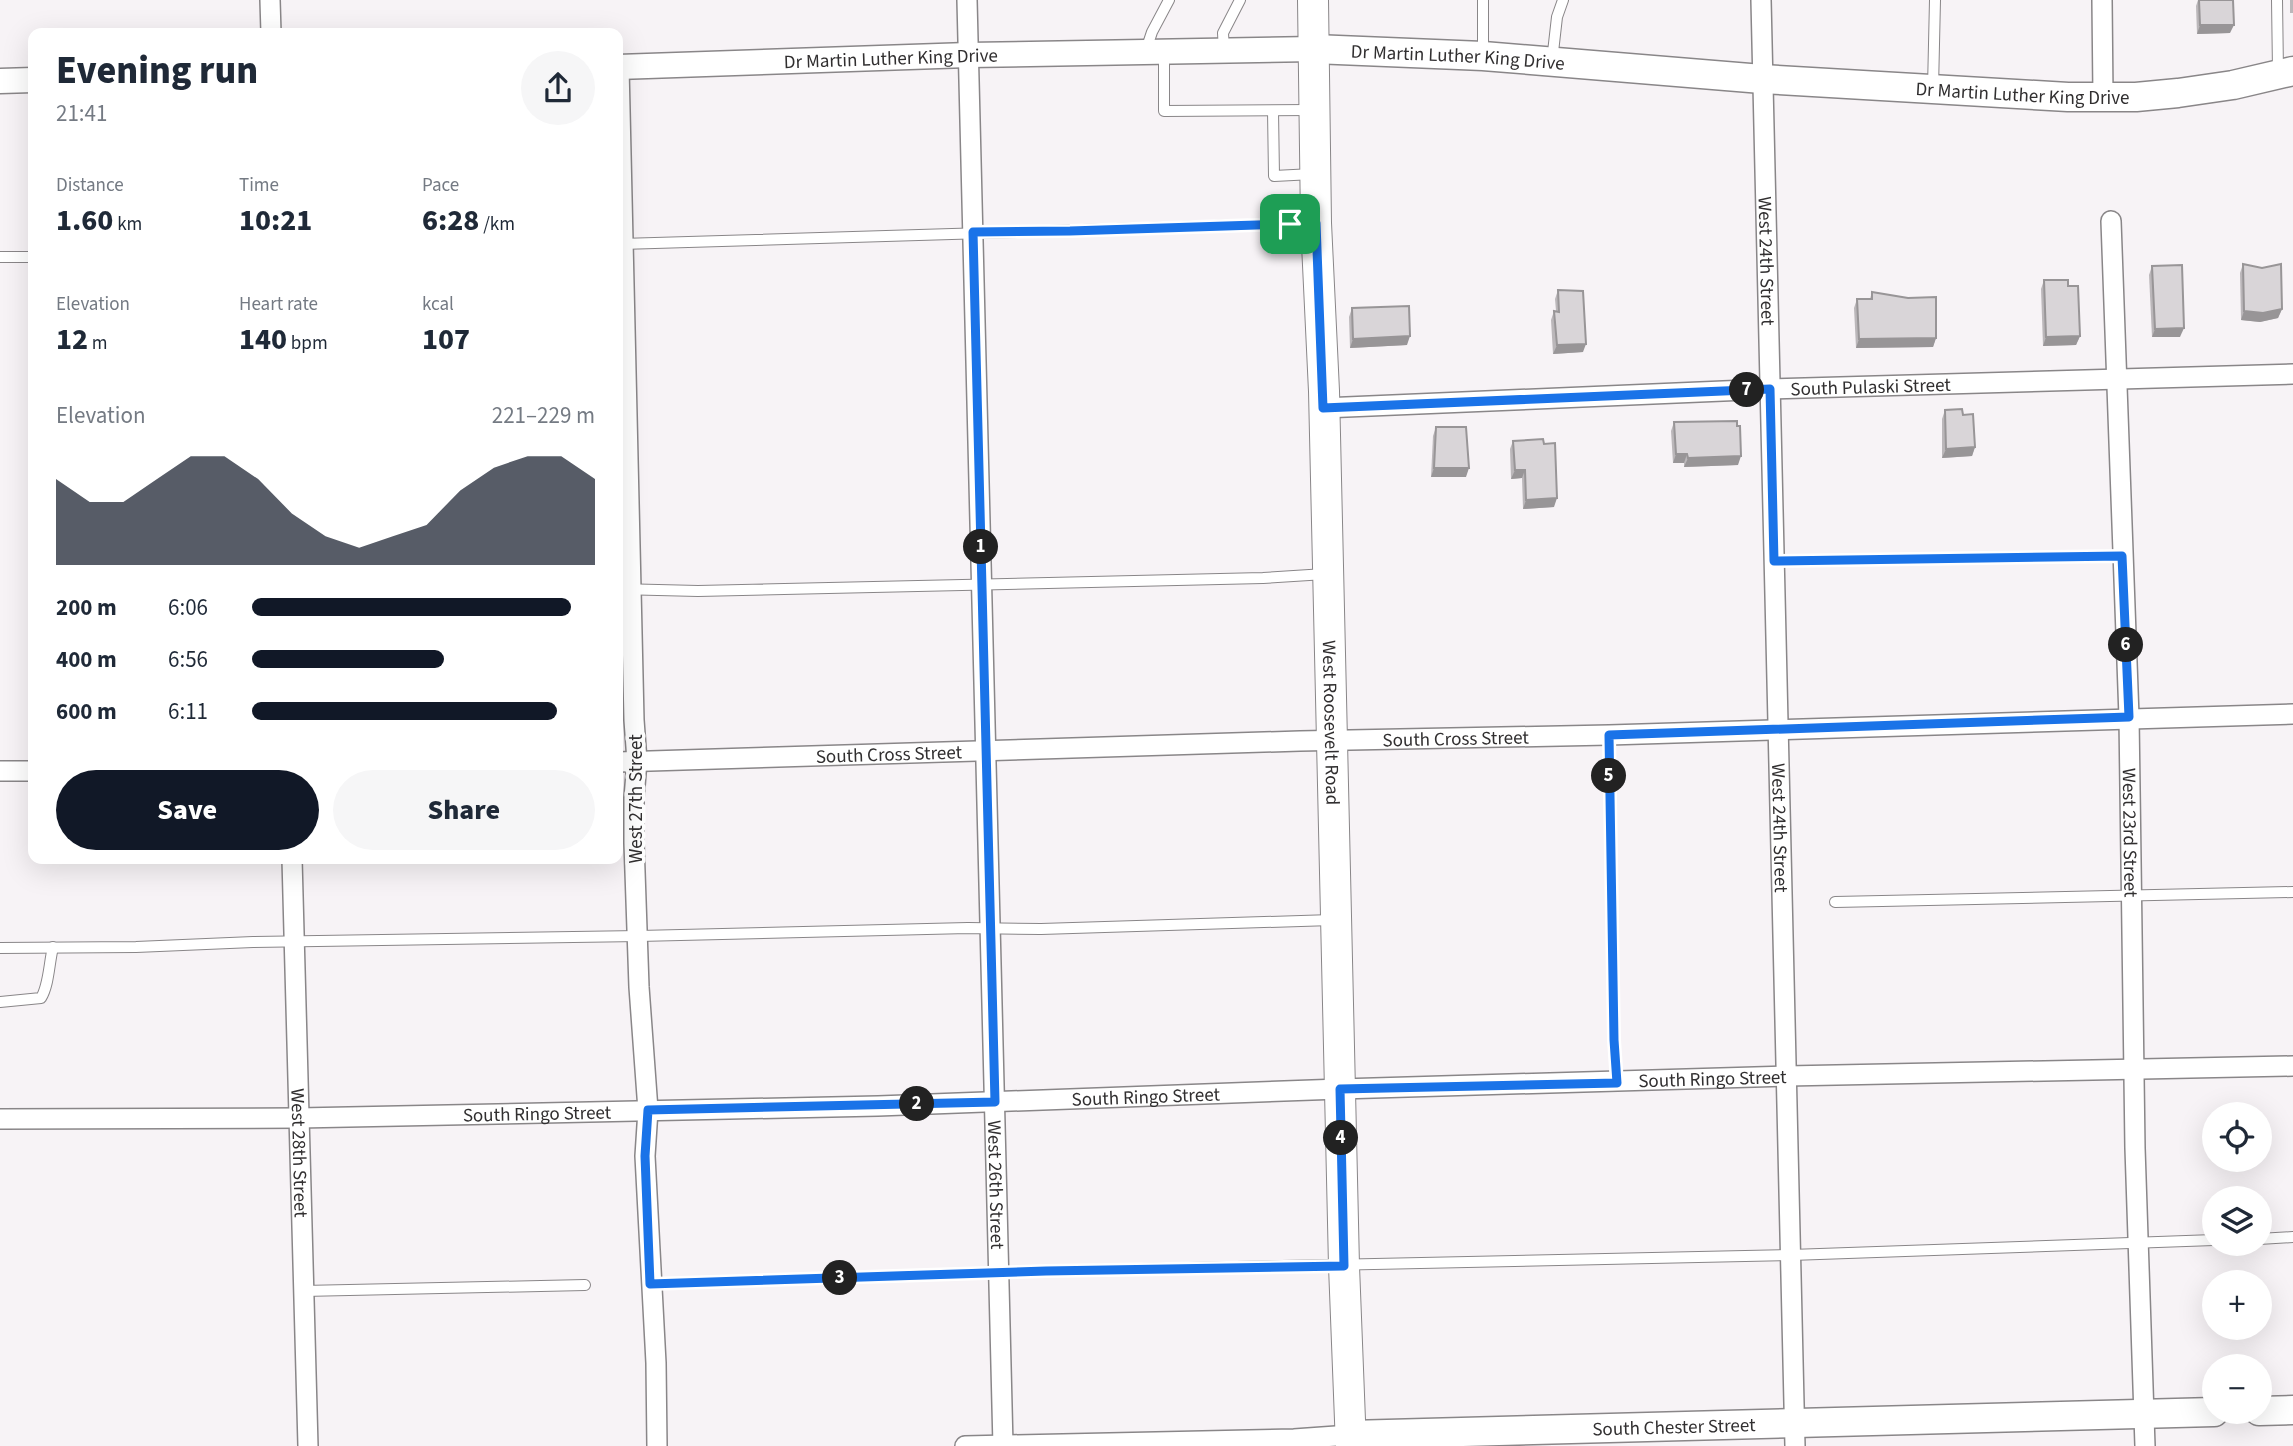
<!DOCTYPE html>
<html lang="en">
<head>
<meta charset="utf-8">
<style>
	body { margin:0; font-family:"Source Sans 3",sans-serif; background:#f6f6f7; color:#1f2937; height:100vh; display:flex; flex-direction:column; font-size:26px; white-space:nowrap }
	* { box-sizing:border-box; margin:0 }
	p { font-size:23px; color:#747a83 }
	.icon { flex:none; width:38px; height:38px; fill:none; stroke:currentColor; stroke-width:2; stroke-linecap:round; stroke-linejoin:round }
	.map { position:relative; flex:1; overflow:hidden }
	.panel { position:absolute; left:28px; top:28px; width:595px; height:836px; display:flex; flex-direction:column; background:#fff; border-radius:14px; box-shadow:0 7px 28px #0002 }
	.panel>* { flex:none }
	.tools { position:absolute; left:2202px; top:1102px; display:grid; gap:14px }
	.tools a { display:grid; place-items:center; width:70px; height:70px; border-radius:50%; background:#fff; box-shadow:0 7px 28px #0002; font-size:35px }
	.pin { position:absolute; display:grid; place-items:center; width:60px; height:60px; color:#fff; margin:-30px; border-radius:14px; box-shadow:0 4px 10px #0006 }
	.km { position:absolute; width:35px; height:35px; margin:-18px; border-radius:50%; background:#222; color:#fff; font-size:19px; line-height:35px; text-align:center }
	.round { display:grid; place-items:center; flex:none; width:74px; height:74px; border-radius:37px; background:#f6f6f7 }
	.headline { display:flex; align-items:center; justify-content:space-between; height:119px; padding:0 28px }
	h1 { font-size:38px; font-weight:800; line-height:52px }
	.metrics { display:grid; grid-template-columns:repeat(3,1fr); gap:10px; height:119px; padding:7px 28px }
	.metrics div { display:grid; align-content:center }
	.metrics b { font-size:30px; font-weight:800 }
	.metrics small { font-size:19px; font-weight:400 }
	.metrics p { font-size:19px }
	.chart { height:196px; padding:14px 28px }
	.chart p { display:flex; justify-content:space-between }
	.chart svg { width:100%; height:126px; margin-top:7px; fill:#111827; opacity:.7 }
	.cta { display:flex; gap:14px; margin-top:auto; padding:14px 28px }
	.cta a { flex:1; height:80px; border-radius:42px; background:#111827; color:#fff; font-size:28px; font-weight:800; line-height:80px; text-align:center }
	.cta a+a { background:#f6f6f7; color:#1f2937 }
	ul { padding:0 28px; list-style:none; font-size:23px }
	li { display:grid; grid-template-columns:112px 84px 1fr; align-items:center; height:52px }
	li i { height:18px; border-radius:9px; background:#111827 }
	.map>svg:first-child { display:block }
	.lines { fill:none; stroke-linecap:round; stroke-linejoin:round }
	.service-casing { stroke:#898688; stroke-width:12 }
	.minor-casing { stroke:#898688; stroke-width:22 }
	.tertiary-casing { stroke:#898688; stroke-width:27 }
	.secondary-casing { stroke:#898688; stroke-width:31 }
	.primary-casing { stroke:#898688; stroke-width:32 }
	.service { stroke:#fff; stroke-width:10 }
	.minor { stroke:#fff; stroke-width:19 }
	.tertiary { stroke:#fff; stroke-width:24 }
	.secondary { stroke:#fff; stroke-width:28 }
	.primary { stroke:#fff; stroke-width:30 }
	.wall { fill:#bbb7ba }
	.shaded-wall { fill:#989597 }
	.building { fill:#d9d5d8; stroke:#989597; stroke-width:2 }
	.route-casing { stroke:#fff; stroke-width:14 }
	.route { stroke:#1a73e8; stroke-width:9 }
	.labels { text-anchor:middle; stroke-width:7; stroke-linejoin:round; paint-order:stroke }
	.street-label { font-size:19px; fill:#312f30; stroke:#fff }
</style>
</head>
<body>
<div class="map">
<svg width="2293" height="1446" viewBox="0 0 2293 1446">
	<rect width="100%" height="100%" fill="#f7f3f6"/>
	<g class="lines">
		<g class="service-casing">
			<g id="service">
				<polyline points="2277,0 2278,71"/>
				<polyline points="1146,50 1152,32 1169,0"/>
				<polyline points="1224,51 1223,33 1240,0"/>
				<polyline points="1483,52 1483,0"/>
				<polyline points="1164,53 1164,111 1312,110"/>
				<polyline points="1552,61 1557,17 1563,0"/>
				<polyline points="1933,88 1935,0"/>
				<polyline points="1273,111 1274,176 1313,174"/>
				<polyline points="621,244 1312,223"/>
				<polyline points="0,257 33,257"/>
				<polyline points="1774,561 2122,556"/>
				<polyline points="618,589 698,591 1263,578 1325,574"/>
				<polyline points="1609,735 1614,1040 1617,1082"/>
				<polyline points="1835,902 2293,892"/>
				<polyline points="0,948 136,947 253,942 639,936 968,928 1041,929 1332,920"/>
				<path d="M0 1002 41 998C49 985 49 963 53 947"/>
				<polyline points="2259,1239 2293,1237"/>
				<polyline points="651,1284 1046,1271 1791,1255 2214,1240"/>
				<polyline points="303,1291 585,1285"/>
			</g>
		</g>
		<g class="minor-casing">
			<g id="minor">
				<polyline points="270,0 271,33"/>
				<path id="s1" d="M967 0 1003 1446"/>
				<path id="s2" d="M1761 0 1795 1446"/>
				<polyline points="2102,0 2103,96"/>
				<polyline points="619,67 634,720 637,761 634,798 634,843 639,987 648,1110 645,1156 656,1363 657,1446"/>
				<path id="s3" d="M2111 221 2129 717 2135 1148 2145 1446"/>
				<path id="s4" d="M1323 408 1770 389 2293 374"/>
				<path id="s5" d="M618 762 1300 741 1609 735 2293 714"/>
				<polyline points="0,771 33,771"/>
				<path id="s6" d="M292 859 308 1446"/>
				<path id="s7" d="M0 1119 299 1118 878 1106 1340 1089 1787 1076 2293 1066"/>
				<polyline points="965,1446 1294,1439 1350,1435"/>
			</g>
		</g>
		<g class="tertiary-casing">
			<g id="tertiary">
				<path id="s8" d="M618 67 968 55 1314 49"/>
				<polyline points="0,81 33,80"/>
			</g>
		</g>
		<g class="secondary-casing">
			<g id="secondary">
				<path id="s9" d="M1314 49 1483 56 1762 79 2068 97H2136L2178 93 2233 85 2293 71"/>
				<polyline points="2259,1411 2293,1410"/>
				<path id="s10" d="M1350 1435 2214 1412"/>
			</g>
		</g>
		<g class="primary-casing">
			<g id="primary">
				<path id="s11" d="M1313 0 1316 223 1324 391 1344 1266 1351 1446"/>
			</g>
		</g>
		<use href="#service" class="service"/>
		<use href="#minor" class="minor"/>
		<use href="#tertiary" class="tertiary"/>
		<use href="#secondary" class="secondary"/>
		<use href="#primary" class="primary"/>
	</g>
	<g class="wall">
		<polygon points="2198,0 2233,0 2230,33 2197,34 2196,6"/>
		<rect x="2290" y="0" width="3" height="13"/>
		<polygon points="2243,264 2282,309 2278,318 2260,322 2241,320 2240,273"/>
		<polygon points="2152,266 2180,337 2152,337 2149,275"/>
		<polygon points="2044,280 2068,286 2080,336 2076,345 2043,346 2041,289"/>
		<polygon points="1558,290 1583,352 1553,354 1551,320 1554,311 1556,311 1555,299"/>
		<polygon points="1872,292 1936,338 1933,347 1856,348 1854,308 1857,299 1870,299"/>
		<polygon points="1352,308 1407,345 1350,348 1349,317"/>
		<polygon points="1945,410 1963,415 1975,447 1972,456 1942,458 1942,419"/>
		<polygon points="1674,422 1738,465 1684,467 1684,463 1673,463 1671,431"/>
		<polygon points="1436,427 1466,477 1431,477 1433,436"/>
		<polygon points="1513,441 1554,507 1523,509 1522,478 1511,479 1510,449"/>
	</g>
	<g class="shaded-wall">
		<polygon points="2200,25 2234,25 2230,33 2197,34"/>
		<polygon points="2282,309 2278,318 2260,322 2241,320 2244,311"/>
		<polygon points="2184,328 2180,337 2152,337 2155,329"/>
		<polygon points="1410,336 1407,345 1350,348 1353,339"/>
		<polygon points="2080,336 2076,345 2043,346 2046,337"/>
		<polygon points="1936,338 1933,347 1856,348 1859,339"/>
		<polygon points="1586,344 1583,352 1553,354 1557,345"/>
		<polygon points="1975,447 1972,456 1942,458 1946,449"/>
		<polygon points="1676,454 1687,454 1684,463 1673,463"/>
		<polygon points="1741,456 1738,465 1684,467 1688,458"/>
		<polygon points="1434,468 1469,468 1466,477 1431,477"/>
		<polygon points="1515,470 1525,470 1522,478 1511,479"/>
		<polygon points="1557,498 1554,507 1523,509 1526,500"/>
	</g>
	<g class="building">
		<polygon points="2199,0 2233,0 2234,25 2200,25"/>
		<polygon points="2243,264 2262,268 2281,264 2282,309 2263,313 2244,311"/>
		<polygon points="2182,265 2184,328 2155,329 2152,266"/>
		<polygon points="2044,280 2068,280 2068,286 2078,286 2080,336 2046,337"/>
		<polygon points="1558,290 1583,291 1586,344 1557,345 1554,311 1559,312"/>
		<polygon points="1872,292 1908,298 1936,297 1936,338 1859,339 1857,299 1872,299"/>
		<polygon points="1409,306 1410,336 1353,339 1352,308"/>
		<polygon points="1962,409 1963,415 1973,414 1975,447 1946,449 1945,410"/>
		<polygon points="1737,421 1737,426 1740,426 1741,456 1688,458 1687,454 1676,454 1674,422"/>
		<polygon points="1436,427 1466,427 1469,468 1434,468"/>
		<polygon points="1543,439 1544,444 1555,443 1557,498 1526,500 1525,470 1515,470 1513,441"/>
	</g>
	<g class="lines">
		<g class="route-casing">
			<polygon id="route" points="1316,223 1323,408 1770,389 1774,561 2122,556 2129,717 1609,735 1614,1040 1617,1083 1340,1089 1344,1266 1046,1271 650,1284 645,1156 648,1110 995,1102 973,232 1070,231"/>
		</g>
		<use href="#route" class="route"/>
	</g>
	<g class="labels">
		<g class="street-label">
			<text dy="7" stroke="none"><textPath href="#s9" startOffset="144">Dr Martin Luther King Drive</textPath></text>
			<text dy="7" stroke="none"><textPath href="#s8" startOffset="273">Dr Martin Luther King Drive</textPath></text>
			<text dy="7" stroke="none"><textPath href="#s9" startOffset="710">Dr Martin Luther King Drive</textPath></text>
			<text dy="7" stroke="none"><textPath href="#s2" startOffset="261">West 24th Street</textPath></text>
			<text dy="7" stroke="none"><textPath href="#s4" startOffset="548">South Pulaski Street</textPath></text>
			<text dy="7" stroke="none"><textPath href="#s11" startOffset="723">West Roosevelt Road</textPath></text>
			<text dy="7" stroke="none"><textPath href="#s5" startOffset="838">South Cross Street</textPath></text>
			<text dy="7" stroke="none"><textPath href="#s5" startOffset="271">South Cross Street</textPath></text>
			<text transform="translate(635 799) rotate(-90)" y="7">West 27th Street</text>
			<text dy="7" stroke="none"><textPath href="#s2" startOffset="828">West 24th Street</textPath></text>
			<text dy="7" stroke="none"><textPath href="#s3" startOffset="612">West 23rd Street</textPath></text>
			<text dy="7" stroke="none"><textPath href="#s7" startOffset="1713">South Ringo Street</textPath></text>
			<text dy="7" stroke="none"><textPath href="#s7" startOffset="1146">South Ringo Street</textPath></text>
			<text dy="7" stroke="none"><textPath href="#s7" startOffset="537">South Ringo Street</textPath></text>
			<text dy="7" stroke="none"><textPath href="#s6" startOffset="294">West 28th Street</textPath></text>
			<text dy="7" stroke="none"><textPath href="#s1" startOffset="1185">West 26th Street</textPath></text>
			<text dy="7" stroke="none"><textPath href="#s10" startOffset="324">South Chester Street</textPath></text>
		</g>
	</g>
</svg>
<div class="tools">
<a><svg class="icon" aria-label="locate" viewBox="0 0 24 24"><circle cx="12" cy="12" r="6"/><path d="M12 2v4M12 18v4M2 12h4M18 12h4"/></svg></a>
<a><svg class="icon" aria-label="layers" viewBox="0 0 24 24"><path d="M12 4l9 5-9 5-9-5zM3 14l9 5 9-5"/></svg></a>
<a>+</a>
<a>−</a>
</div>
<div class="pin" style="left:1290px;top:224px;background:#1e9e55"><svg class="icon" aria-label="arrive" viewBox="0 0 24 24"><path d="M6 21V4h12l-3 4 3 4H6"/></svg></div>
<b class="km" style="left:981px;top:547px">1</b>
<b class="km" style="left:917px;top:1104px">2</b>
<b class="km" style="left:840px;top:1278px">3</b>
<b class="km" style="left:1341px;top:1138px">4</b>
<b class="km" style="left:1609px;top:776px">5</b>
<b class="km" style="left:2126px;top:645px">6</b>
<b class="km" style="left:1747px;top:390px">7</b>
<section class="panel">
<div class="headline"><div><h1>Evening run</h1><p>21:41</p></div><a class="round"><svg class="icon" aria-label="share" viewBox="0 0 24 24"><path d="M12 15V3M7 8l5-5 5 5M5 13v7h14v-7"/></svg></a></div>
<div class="metrics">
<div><p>Distance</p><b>1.60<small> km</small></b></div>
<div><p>Time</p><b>10:21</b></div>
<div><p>Pace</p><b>6:28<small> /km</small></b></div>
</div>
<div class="metrics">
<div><p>Elevation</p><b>12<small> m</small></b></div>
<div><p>Heart rate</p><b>140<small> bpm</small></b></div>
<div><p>kcal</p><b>107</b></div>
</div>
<div class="chart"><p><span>Elevation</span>221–229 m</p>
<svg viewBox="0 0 160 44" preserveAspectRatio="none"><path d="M0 44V14L10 22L20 22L30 14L40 6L50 6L60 14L70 26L80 34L90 38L100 34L110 30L120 18L130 10L140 6L150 6L160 14V44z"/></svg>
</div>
<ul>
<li><b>200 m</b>6:06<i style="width:93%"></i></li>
<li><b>400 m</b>6:56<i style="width:56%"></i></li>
<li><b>600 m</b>6:11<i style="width:89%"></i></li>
</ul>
<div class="cta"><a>Save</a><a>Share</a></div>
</section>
</div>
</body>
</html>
